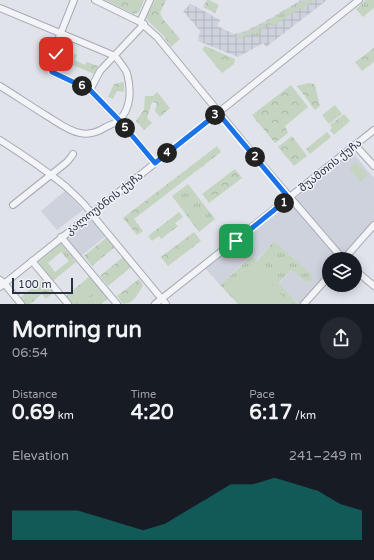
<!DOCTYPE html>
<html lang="en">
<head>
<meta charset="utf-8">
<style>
	body { margin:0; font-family:"Varela Round","Noto Sans Georgian",sans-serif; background:#242831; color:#f1f3f6; height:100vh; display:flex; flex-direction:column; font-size:15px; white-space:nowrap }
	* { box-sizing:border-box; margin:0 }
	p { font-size:13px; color:#9ea1a6 }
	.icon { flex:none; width:22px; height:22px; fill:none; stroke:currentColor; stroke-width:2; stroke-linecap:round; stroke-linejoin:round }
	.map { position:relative; height:304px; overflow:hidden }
	.sheet { display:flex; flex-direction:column; background:#171b24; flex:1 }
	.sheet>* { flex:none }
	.buttons { position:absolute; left:322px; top:252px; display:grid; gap:8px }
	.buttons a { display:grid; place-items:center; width:40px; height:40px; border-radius:50%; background:#171b24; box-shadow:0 2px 10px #0003; font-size:20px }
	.scale { position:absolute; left:12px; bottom:10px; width:61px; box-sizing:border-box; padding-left:4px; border:2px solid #283042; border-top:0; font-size:11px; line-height:14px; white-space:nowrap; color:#283042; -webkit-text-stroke:3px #f0f2f7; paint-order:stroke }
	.pin { position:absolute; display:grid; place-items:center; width:34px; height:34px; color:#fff; margin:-17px; border-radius:8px; box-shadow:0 2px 6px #0006 }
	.km { position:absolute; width:20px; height:20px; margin:-10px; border-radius:50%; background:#222; color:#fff; font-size:11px; line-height:20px; text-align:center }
	.round { display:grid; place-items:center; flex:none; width:42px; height:42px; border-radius:21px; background:#242831 }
	.overview { display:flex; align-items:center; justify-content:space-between; height:68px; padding:0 12px }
	h1 { font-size:22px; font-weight:700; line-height:30px }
	.metrics { display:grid; grid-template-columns:repeat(3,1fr); gap:6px; height:68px; padding:4px 12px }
	.metrics div { display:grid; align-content:center }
	.metrics b { font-size:20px; font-weight:700 }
	.metrics small { font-size:11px; font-weight:400 }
	.metrics p { font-size:11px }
	.chart { height:112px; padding:8px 12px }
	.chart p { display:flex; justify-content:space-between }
	.chart svg { width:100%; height:72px; margin-top:4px; fill:#0f766e; opacity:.7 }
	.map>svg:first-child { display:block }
	.built { fill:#ced2dc }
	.industrial { fill:url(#industrial-grid) }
	.grass { fill:url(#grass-tufts); fill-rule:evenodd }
	.forest { fill:url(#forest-crowns) }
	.garden { fill:#c4d4c1 }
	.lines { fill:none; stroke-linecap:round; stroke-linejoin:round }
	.minor-casing { stroke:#a5aab4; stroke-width:8 }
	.minor { stroke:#f3f4f8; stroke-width:6 }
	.route-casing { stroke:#fff; stroke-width:8 }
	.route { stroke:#1a73e8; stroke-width:5 }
	.labels { text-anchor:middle; stroke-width:3; stroke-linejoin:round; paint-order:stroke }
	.street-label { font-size:11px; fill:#283042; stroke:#f0f2f7 }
</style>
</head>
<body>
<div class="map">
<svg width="374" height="304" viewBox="0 0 374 304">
	<defs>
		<pattern id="industrial-grid" width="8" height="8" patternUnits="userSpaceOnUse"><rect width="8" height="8" fill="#ced2dc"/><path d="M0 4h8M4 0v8" fill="none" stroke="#b1b5be"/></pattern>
		<pattern id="grass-tufts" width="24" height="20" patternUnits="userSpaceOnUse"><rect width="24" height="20" fill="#c4d4c1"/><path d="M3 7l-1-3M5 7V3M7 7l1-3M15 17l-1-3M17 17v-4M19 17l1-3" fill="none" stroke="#a8b6a7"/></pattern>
		<pattern id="forest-crowns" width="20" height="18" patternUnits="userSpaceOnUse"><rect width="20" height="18" fill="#c4d4c1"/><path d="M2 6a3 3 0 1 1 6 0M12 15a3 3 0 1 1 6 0" fill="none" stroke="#a8b6a7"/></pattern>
	</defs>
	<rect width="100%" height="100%" fill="#e0e3ea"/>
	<g class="built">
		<polygon points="352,152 374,178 374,221 344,254 295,199"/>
		<polygon points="65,191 83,210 57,230 41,211"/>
		<polygon points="290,201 339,259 329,259 329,273 300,304 298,304 279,284 291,270 307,283 313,277 274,241 256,261 251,256 220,285 205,268"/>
		<polygon points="92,217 107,235 80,257 67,239 66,237"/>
	</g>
	<polygon class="industrial" points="301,0 327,0 266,47 263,43 238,57 198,41 200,31 183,11 190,4 193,5 220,20 217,26 234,34 246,31 271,18"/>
	<g class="grass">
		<polygon points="307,0 314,0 302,10 300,8 275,25 270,25 258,30 261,36 255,37 252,32 240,39 234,35 240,35 266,22 300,2 306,1"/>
		<polygon points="366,0 374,0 374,8 363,17 356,9"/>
		<polygon points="188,184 215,219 199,232 172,196"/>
		<polygon points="274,241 314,277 307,283 291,270 279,283 298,304 238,304 220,285 252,256 257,261"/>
		<path d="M61 243 76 262 53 281 38 262ZM61 252 69 261 55 272 48 263Z"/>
		<polygon points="90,276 108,299 101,304 71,304 65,297"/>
	</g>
	<g class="forest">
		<polygon points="105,0 144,0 139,12 134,14"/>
		<polygon points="155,0 166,0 160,13 163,19 180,39 171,47 163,35 150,23 146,18"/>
		<polygon points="207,0 209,0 219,5 215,13 203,7"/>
		<polygon points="205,46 235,59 234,64 222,73 202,49"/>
		<polygon points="374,48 374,62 362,71 355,62"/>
		<polygon points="64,49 77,55 75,60 85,65 87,62 98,66 94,74 59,59"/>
		<polygon points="124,82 124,92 117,91 113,99 108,97 114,84"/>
		<polygon points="309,83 314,84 316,87 316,90 320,106 315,110 297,86"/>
		<polygon points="291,85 308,107 285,126 288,133 275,143 252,115"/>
		<polygon points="157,92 170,108 160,117 155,111 157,103 152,102 147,118 152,123 144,130 136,121 144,110 145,96 153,96"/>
		<polygon points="344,114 350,121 334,135 330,130 332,128 330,125"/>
		<polygon points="327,132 331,137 310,154 306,149"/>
		<polygon points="292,136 307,156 294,166 278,147"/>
		<polygon points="217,146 221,152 134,219 143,231 137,235 123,218"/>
		<polygon points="235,169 242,178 209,203 202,194"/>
		<polygon points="179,212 183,217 175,223 178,226 161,239 159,236 152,241 148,236"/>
		<polygon points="194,232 201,241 168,266 161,257"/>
		<polygon points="107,237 115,247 92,266 84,256"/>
		<polygon points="123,257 131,267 108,286 100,276"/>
		<polygon points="43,279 54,292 46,299 42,294 30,304 25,304 20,298"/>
		<path d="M139 279 143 285C139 293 133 304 123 304L117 296Z"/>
	</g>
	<g class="garden">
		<polygon points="335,105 342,114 329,124 322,115"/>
		<polygon points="356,162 368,175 361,182 349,168"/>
		<polygon points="195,209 207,224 199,230 188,215"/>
		<polygon points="251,263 290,304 240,304 224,288"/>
		<polygon points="89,283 96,291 82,302 75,294"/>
	</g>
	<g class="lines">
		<g class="minor-casing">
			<g id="minor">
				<polyline points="74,0 54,50 56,54 51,70 52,72 90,90 119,120 155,163"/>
				<polyline points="95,0 140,22 157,37 258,160 343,259"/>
				<path d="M0 8 115 56C119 61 124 67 127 73 131 88 132 108 119 120 116 123 110 125 106 127 98 132 89 135 80 133 68 131 57 122 47 116 31 106 16 96 0 86"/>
				<polyline points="140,22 150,0"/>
				<polyline points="90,90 100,71 144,24"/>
				<path d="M0 140C22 154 44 169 64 185 75 195 86 204 94 217L166 304"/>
				<polyline points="355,145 374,166"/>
				<polyline points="13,205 67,162 71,157 73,154"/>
				<polyline points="61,237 117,304"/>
				<polyline points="344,259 374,225"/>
				<polyline points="32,261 68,304"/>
				<polyline points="355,270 374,286"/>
				<polyline points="0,280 4,283 21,304"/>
				<polyline points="0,287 359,0"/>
				<polyline points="155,304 374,130"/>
				<polyline points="304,304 329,276"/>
			</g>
		</g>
		<use href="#minor" class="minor"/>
	</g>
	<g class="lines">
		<g class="route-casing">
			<polyline id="route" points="56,54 51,70 52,72 90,90 119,120 155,163 218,113 289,198 236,241"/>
		</g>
		<use href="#route" class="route"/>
	</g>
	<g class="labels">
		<g class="street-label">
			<text transform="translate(330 165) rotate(-39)" y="4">შუამთის ქუჩა</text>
			<text transform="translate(104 203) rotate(-38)" y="4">კალოუბნის ქუჩა</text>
		</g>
	</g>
</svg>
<div class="buttons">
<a><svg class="icon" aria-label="layers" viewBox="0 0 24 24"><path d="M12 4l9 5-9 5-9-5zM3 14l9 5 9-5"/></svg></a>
</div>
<div class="scale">100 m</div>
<div class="pin" style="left:236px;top:241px;background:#1e9e55"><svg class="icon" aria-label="arrive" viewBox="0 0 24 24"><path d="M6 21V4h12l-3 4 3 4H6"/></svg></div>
<div class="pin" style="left:56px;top:54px;background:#d93025"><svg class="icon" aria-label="check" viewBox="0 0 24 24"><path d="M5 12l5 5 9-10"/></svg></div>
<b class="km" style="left:284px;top:203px">1</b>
<b class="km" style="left:255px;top:157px">2</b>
<b class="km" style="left:215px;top:115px">3</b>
<b class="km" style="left:167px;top:153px">4</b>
<b class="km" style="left:125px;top:128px">5</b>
<b class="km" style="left:82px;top:86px">6</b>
</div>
<section class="sheet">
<div class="overview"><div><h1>Morning run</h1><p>06:54</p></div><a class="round"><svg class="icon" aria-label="share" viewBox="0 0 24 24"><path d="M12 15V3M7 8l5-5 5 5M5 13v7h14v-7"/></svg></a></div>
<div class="metrics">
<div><p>Distance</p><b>0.69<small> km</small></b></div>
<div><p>Time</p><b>4:20</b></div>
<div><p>Pace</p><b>6:17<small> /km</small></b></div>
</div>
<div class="chart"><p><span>Elevation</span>241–249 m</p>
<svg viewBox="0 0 160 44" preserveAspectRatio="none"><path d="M0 44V26L10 26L20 26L30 26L40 30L50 34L60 38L70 34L80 26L90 18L100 10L110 10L120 6L130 10L140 14L150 22L160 26V44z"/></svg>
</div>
</section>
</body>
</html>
